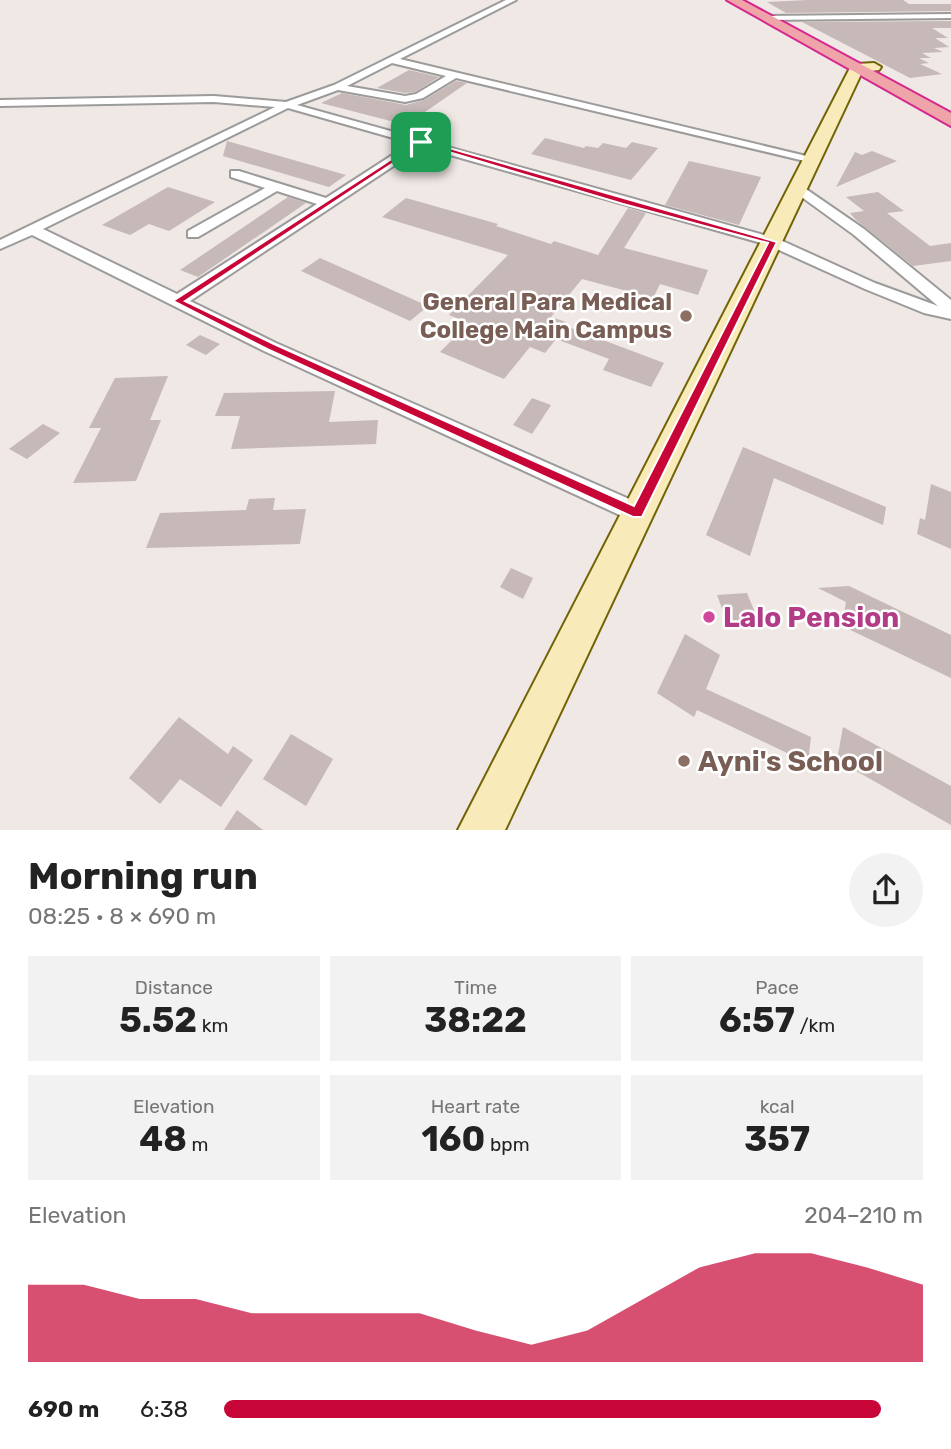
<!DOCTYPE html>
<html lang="en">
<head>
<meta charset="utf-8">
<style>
	body { margin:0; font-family:Rubik,sans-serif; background:#f2f2f2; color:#222; height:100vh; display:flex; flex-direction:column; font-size:26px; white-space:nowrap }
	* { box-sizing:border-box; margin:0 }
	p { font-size:23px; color:#767676 }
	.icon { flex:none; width:38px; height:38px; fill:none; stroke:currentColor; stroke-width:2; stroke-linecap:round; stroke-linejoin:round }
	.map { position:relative; height:830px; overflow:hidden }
	.sheet { display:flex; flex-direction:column; background:#fff; flex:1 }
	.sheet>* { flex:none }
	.pin { position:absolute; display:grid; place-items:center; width:60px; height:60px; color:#fff; margin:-30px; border-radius:14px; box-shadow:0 4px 10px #0006 }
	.round { display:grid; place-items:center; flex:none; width:74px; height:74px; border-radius:37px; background:#f2f2f2 }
	.head { display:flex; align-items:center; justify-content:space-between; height:119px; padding:0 28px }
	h1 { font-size:38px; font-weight:700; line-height:52px }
	.metrics { display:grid; grid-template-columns:repeat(3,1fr); gap:10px; height:119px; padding:7px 28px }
	.metrics div { display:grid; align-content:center; border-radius:0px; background:#f2f2f2; text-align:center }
	.metrics b { font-size:35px; font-weight:700 }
	.metrics small { font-size:19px; font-weight:400 }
	.metrics p { font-size:19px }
	.chart { height:196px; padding:14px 28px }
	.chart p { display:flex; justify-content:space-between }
	.chart svg { width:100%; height:126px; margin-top:7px; fill:#c70536; opacity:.7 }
	ul { padding:0 28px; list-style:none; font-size:23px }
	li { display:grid; grid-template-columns:112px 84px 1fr; align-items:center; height:52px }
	li i { height:18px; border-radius:9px; background:#c70536 }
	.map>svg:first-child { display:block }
	.building { fill:#c6b9b7 }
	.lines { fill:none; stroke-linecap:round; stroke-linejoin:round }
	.minor-casing { stroke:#9b9b9b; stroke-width:4 }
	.secondary-casing { stroke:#726307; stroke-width:4 }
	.trunk-casing { stroke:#d5288f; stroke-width:4 }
	.minor { fill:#fff; fill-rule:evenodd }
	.secondary { fill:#f8ebb9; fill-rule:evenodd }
	.trunk { fill:#eea4a8; fill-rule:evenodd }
	.route { fill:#c70536; stroke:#fff; stroke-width:2; fill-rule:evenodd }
	.education-dot { fill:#8d6e63; stroke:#fff; stroke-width:2.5 }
	.hotel-dot { fill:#d1479c; stroke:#fff; stroke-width:2.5 }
	.labels { text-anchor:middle; stroke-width:5; stroke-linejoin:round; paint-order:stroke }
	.education-label { font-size:24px; font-weight:bold; fill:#785e54; stroke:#fff; text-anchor:end }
	.near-hotel-label { font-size:28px; font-weight:bold; fill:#b23c85; stroke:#fff; text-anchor:start }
	.near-education-label { font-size:28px; font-weight:bold; fill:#785e54; stroke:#fff; text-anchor:start }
</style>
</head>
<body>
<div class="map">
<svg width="951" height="830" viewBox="0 0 951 830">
	<rect width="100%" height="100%" fill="#efe8e4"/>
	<g class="building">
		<polygon points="808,0 903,0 909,4 951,4 951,11 786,13 767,2"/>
		<polygon points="951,21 951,28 932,28 948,38 935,38 949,47 934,48 943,52 922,53 931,58 919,58 929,63 920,64 942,74 910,78 802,22"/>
		<polygon points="409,70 439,77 415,92 405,93 377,88"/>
		<polygon points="456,81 467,83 406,125 321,103 342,93 406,105 424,100"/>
		<polygon points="545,138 584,148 586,146 598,148 603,143 626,148 632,142 658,148 631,180 531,154"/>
		<polygon points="227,141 346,175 329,187 223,156"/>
		<polygon points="872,151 897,161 836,187 855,152 862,155"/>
		<polygon points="689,161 761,177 739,225 665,205"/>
		<polygon points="168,187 215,202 169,231 149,224 130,235 102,225"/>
		<polygon points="878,192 904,211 887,213 930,246 951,243 951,261 913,266 856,220 850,213 864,211 846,197"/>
		<polygon points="288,197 306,203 198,277 180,270"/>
		<polygon points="406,198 498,224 496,226 551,244 554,241 598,255 628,208 646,213 624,248 708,270 698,295 660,284 653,298 582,279 551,317 566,322 563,325 664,363 651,387 603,370 609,359 556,339 545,353 530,347 504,379 440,352 469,323 449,315 508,255 382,217"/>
		<polygon points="320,258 428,306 410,321 301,271"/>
		<polygon points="200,335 220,344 206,355 186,345"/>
		<polygon points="168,376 150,420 161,420 136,481 73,483 101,428 89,428 115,378"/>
		<polygon points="335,391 329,422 378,420 376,444 231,449 240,416 215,416 224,393"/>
		<polygon points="532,398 551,405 532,434 513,425"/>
		<polygon points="43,424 60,433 27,459 9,449"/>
		<polygon points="743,447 886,507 883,525 774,478 750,556 706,535"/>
		<polygon points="931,484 951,492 951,549 917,534 920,518 925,520"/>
		<polygon points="275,498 273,510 306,509 300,544 146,548 160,513 246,510 249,499"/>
		<polygon points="511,568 533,578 523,599 500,587"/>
		<polygon points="849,586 951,635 951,678 842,626 846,602 818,588"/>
		<polygon points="747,593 758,620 727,622 717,595"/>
		<polygon points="685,634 720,655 706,689 811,737 808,763 697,710 694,717 657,693"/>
		<polygon points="179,717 228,754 233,746 253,760 221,807 180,779 160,804 129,778"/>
		<polygon points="843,727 951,786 951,825 837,760"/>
		<polygon points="291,734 333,759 306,806 263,779"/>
		<polygon points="237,810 263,830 224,830"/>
	</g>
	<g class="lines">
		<g class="minor-casing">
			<g id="minor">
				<path d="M506 0H516L400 59 819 159 813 163 456 78 423 98 405 102 338 90 297 105 778 239 875 283 938 306 854 235 792 190 793 187H803L864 229 951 300V319L924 313 865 289 768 245 422 147 190 301 276 343 645 506 648 513 645 520 637 523 264 351 32 235 0 249V240L275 107 214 102 0 106V100L214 96 286 102 334 85ZM392 63 446 76 416 94 405 96 347 86ZM288 108 411 143 326 198 239 171H231V177L265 188 188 231V237H198L277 191 317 204 177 294 43 229Z"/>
				<polygon points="951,14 951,18 766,20 762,18 766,16"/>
			</g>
		</g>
		<g class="secondary-casing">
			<polygon id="secondary" points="874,63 881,67 879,70 862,72 505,830 458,830 850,68 857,64"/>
		</g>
		<g class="trunk-casing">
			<polygon id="trunk" points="727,0 742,0 951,113 951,126"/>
		</g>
		<use href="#minor" class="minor"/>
		<use href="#secondary" class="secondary"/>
		<use href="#trunk" class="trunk"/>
	</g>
	<path class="route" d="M421 140 777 242 642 517H633L267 349 173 301ZM422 144 623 204 768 243 634 506 274 344 185 301Z"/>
	<g class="education-dot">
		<circle cx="686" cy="316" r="7"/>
		<circle cx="684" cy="761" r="7"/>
	</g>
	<circle class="hotel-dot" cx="709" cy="617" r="7"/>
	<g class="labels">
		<g class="education-label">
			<text x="672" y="310">General Para Medical<tspan x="672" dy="28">College Main Campus</tspan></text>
		</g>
		<g class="near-hotel-label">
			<text x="723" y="627">Lalo Pension</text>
		</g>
		<g class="near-education-label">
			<text x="698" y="771">Ayni's School</text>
		</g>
	</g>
</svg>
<div class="pin" style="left:421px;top:142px;background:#1e9e55"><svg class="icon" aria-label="arrive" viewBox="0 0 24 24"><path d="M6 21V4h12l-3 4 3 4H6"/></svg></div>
</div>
<section class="sheet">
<div class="head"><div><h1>Morning run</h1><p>08:25 · 8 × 690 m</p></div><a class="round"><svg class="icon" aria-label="share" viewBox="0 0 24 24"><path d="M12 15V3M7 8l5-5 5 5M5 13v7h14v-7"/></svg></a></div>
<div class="metrics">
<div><p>Distance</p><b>5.52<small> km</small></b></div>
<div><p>Time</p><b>38:22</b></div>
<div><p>Pace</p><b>6:57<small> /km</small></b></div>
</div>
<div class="metrics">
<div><p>Elevation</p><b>48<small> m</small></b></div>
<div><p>Heart rate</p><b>160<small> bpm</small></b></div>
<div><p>kcal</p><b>357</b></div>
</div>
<div class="chart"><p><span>Elevation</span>204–210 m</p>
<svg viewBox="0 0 160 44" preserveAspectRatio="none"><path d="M0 44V17L10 17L20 22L30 22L40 27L50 27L60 27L70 27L80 33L90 38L100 33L110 22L120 11L130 6L140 6L150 11L160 17V44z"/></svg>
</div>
<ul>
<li><b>690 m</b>6:38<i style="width:94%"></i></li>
</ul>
</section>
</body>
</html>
